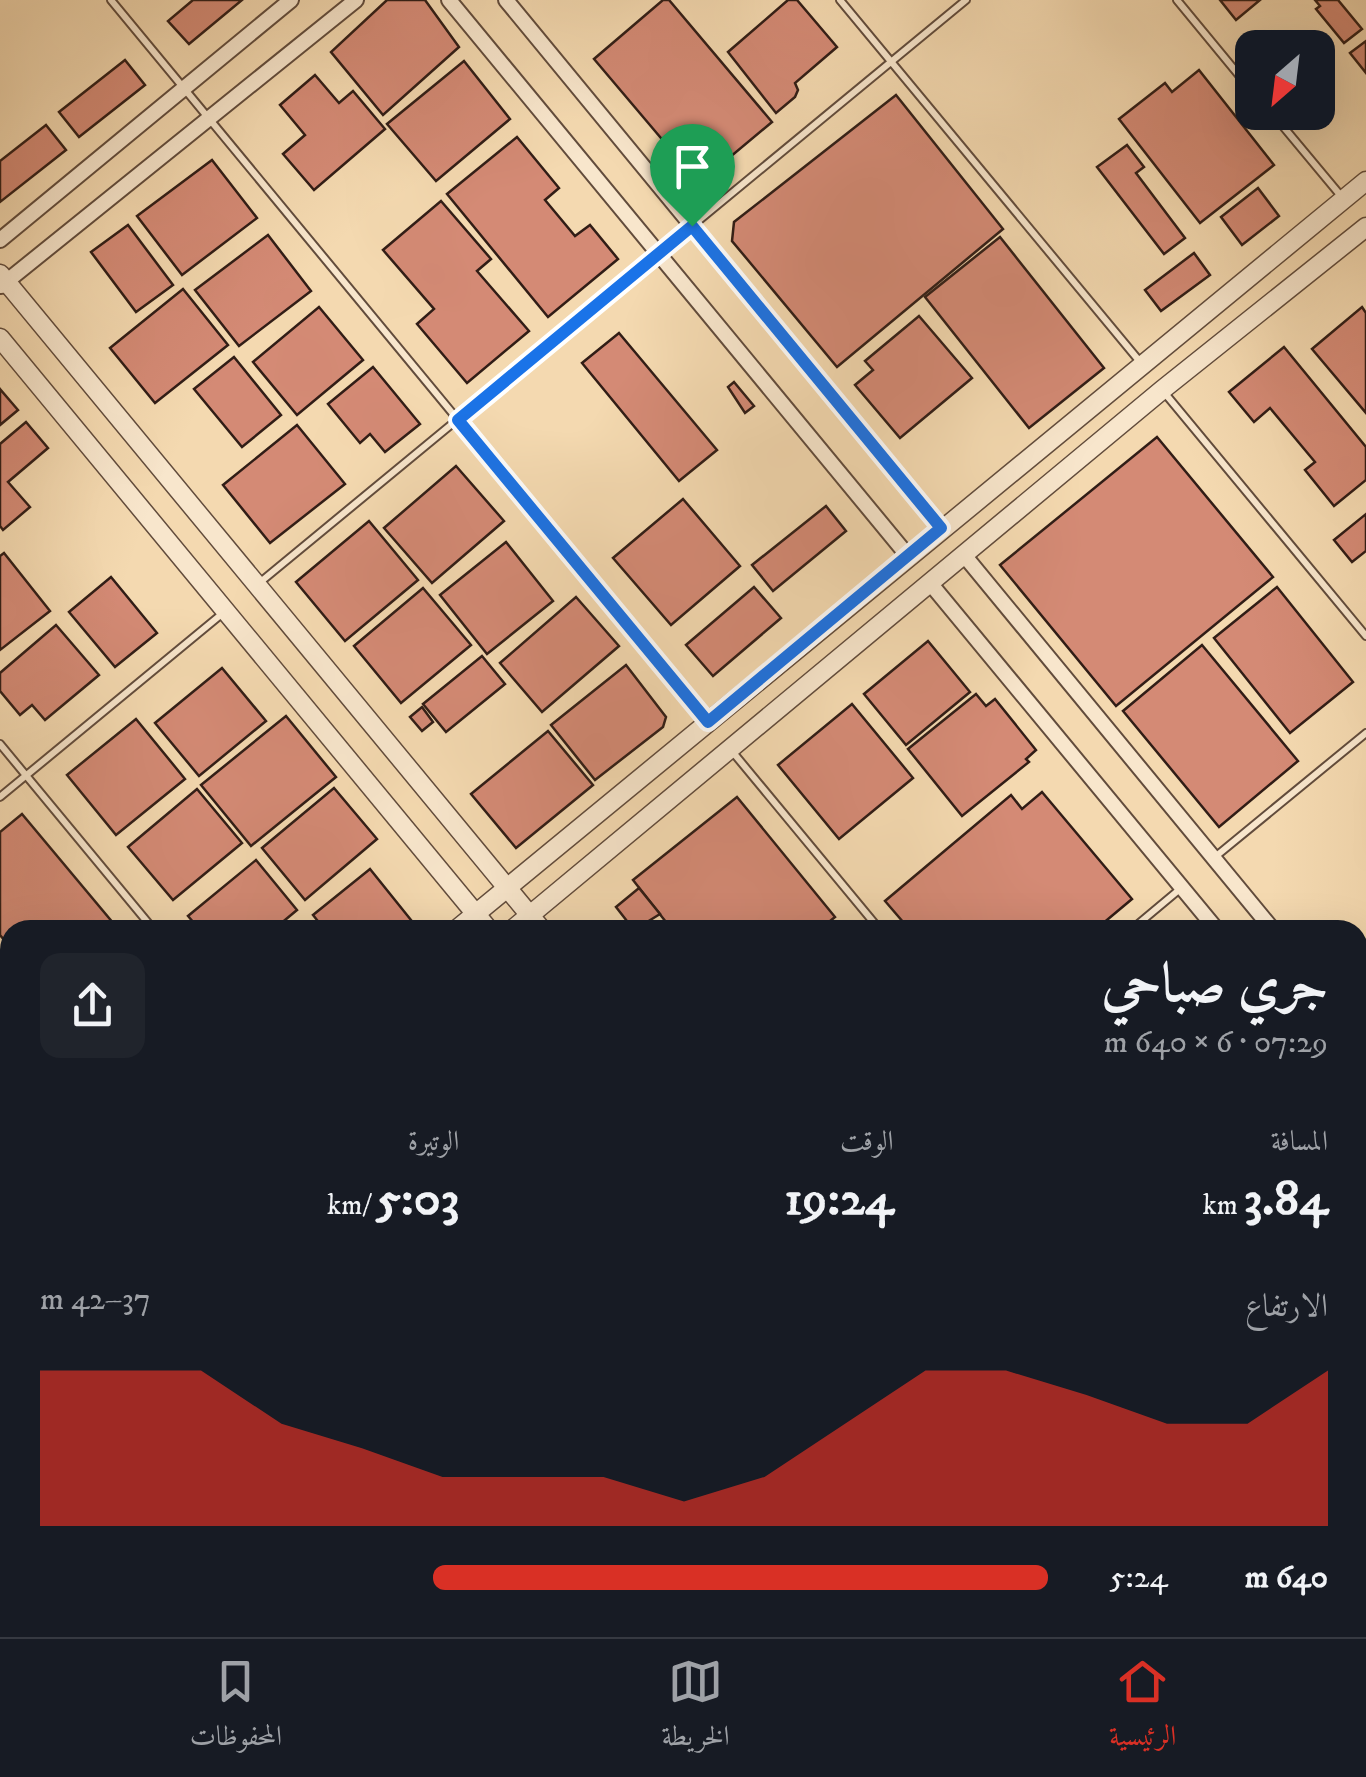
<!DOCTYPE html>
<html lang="ar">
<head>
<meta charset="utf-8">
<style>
	body { margin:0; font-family:"IM FELL DW Pica",Amiri,serif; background:#20242c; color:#f1f3f6; direction:rtl; height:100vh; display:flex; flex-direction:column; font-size:38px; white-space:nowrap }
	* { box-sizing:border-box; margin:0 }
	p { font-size:32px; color:#9ea1a6 }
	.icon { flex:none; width:55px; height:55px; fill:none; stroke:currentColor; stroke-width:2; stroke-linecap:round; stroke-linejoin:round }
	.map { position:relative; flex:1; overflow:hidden; direction:ltr }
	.details { position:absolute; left:0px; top:920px; width:1368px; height:718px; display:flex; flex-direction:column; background:#171b24; border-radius:30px 30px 0 0; box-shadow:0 10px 40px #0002; direction:rtl }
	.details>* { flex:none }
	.needle { width:65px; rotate:208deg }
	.buttons { position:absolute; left:1235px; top:30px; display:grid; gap:20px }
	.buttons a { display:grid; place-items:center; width:100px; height:100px; border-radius:20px; background:#171b24; box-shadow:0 10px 40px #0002; font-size:50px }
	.pin { position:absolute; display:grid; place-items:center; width:85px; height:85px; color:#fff; margin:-102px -42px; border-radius:50% 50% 50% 0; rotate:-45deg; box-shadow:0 0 10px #0007 }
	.pin .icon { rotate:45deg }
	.round { display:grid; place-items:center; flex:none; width:105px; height:105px; border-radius:20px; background:#20242c }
	.headline { display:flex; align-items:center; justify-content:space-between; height:170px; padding:0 40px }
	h1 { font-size:55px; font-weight:700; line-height:75px }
	.figures { display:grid; grid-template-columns:repeat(3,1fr); gap:15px; height:170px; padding:10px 40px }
	.figures div { display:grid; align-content:center }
	.figures b { font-size:50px; font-weight:700 }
	.figures small { font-size:28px; font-weight:400 }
	.figures p { font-size:28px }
	.chart { height:280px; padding:20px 40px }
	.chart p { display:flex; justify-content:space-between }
	.chart svg { width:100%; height:180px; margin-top:10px; fill:#d93025; opacity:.7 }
	ul { padding:0 40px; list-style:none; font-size:32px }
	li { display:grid; grid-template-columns:160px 120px 1fr; align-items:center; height:75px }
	li i { height:25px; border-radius:12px; background:#d93025 }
	.dock { display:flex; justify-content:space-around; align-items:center; height:140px; border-top:2px solid #363941; background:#171b24; font-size:28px; color:#9ea1a6 }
	.dock a { display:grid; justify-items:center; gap:5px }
	.dock .on { color:#d93025 }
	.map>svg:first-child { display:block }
	.building { fill:#d48a75; stroke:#311d16; stroke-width:2.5 }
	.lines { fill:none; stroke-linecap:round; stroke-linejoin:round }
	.service-casing { stroke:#624c3c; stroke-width:10 }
	.minor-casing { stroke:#624c3c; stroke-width:18 }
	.tertiary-casing { stroke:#624c3c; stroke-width:21 }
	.service { stroke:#f8e6cc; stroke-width:6 }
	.minor { stroke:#f8e6cc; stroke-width:14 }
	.tertiary { stroke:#f8e6cc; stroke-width:18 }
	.route-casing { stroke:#fff; stroke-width:20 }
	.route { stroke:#1a73e8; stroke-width:12 }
</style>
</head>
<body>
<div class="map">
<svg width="1366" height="1637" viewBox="0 0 1366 1637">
	<rect width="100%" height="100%" fill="#f4d9b0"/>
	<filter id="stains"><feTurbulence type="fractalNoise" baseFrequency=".002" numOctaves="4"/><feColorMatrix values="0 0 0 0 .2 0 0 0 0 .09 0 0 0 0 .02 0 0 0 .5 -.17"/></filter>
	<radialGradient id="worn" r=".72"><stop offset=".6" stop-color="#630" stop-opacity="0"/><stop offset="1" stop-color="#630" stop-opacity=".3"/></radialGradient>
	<g class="building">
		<polygon points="193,0 242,0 189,44 168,21"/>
		<polygon points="387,0 425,0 459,47 383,115 331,52"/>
		<polygon points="663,0 669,0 772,122 699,183 594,59"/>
		<polygon points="788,0 797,0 837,47 795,83 798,90 795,97 776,113 728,52"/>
		<polygon points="1220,0 1260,0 1236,20"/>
		<polygon points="1315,0 1338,0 1362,29 1344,43 1316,9 1320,6"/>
		<polygon points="1366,41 1366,73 1350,53"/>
		<polygon points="125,60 145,85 79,137 59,112"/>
		<polygon points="464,61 510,119 436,181 387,124"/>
		<polygon points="1199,70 1274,165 1200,223 1119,119 1165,83 1172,92"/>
		<polygon points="315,75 339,103 353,91 385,129 314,190 283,154 305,135 280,105"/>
		<polygon points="896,95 1003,229 837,367 732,241 734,222"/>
		<polygon points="46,125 66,150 0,202 0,161"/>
		<polygon points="517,137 559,188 545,200 575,236 590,225 618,259 548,317 447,194"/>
		<polygon points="1127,145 1144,167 1136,173 1185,238 1164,254 1097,167"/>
		<polygon points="212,160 257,218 182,275 137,216"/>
		<polygon points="1258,188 1279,216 1242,245 1221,217"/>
		<polygon points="441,201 491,259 477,271 529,331 467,383 417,324 434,309 383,250"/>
		<polygon points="128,225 173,285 136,312 91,252"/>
		<polygon points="268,235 311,291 239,346 195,290"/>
		<polygon points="1000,237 1104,368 1029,428 925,297"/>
		<polygon points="1194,253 1210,275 1161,311 1145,290"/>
		<polygon points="183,289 228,345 155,403 110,348"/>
		<polygon points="319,307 363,360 297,415 253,362"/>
		<polygon points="1362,307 1366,313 1366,413 1312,349"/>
		<polygon points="919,316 972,378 900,438 855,385 873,370 865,361"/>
		<polygon points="619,333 717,450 679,481 582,363"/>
		<polygon points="1284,347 1366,447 1366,480 1334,506 1305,470 1315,462 1270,408 1254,422 1229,392"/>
		<polygon points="234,357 281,415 242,447 194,389"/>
		<polygon points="373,367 420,424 385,452 370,434 360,443 328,404"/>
		<polygon points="734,382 754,406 745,413 728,387"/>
		<polygon points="0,389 18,410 0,425"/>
		<polygon points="26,422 48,448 8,482 30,507 3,530 0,526 0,444"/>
		<polygon points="297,425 345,484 270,543 223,485"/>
		<polygon points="1157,437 1273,577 1116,706 1000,565"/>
		<polygon points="456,466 504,521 432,583 384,528"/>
		<polygon points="683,499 740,566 671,625 613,558"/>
		<polygon points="826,506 846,531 773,591 752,565"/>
		<polygon points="1366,514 1366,551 1352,562 1334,540"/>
		<polygon points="369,521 418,580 345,641 296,582"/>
		<polygon points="506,542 553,601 487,654 440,595"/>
		<polygon points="4,553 50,611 0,650 0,556"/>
		<polygon points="111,577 157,633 115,667 69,612"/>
		<polygon points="754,587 781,618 713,676 686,645"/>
		<polygon points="1277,587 1353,682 1290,733 1214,638"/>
		<polygon points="423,588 471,645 401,703 354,646"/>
		<polygon points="576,597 619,646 542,712 500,663"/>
		<polygon points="56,625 99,675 45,720 32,705 20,715 0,691 0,673"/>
		<polygon points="928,641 970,692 906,745 864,694"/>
		<polygon points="1202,645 1298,761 1219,827 1123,711"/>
		<polygon points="482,656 505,684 446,732 423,704"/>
		<polygon points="626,665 666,717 663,727 595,780 551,725"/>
		<polygon points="222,668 266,721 199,776 155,723"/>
		<polygon points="976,694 986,706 995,699 1036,750 1026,759 1029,762 962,816 908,749"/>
		<polygon points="852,704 913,778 839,839 778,765"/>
		<polygon points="422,707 433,722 422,731 410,717"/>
		<polygon points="286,716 336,777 251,846 201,785"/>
		<polygon points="136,719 185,779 116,835 67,775"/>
		<polygon points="548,731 593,785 516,848 471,794"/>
		<polygon points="334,788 377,839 305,900 262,848"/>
		<polygon points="197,789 242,843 173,900 128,847"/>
		<polygon points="1042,792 1132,899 1095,930 910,930 885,901 1011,795 1022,809"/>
		<polygon points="737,797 835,917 819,930 656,930 666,922 633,880"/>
		<polygon points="22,814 119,930 10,930 10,947 0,935 0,832"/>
		<polygon points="256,860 297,910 273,930 200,930 188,916"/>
		<polygon points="370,869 411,920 398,930 325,930 313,915"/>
		<polygon points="639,888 660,914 634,930 616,907"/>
		<polygon points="0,952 10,965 10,1027 0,1035"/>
		<polygon points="10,1050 10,1097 0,1085 0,1059"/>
		<polygon points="1358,1155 1366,1165 1366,1217 1358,1224"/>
		<polygon points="1366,1331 1366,1373 1358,1380 1358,1338"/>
		<polygon points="1358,1555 1366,1565 1366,1594 1358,1601"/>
		<polygon points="1366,1604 1366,1637 1327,1637 1338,1628 1358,1628 1358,1611"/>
		<polygon points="599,1628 703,1628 711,1637 588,1637"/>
		<polygon points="1161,1628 1197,1628 1186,1637 1169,1637"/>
		<polygon points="1226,1628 1282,1628 1290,1637 1215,1637"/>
	</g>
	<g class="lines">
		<g class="service-casing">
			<g id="service">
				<polyline points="111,0 706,720"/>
				<polyline points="840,0 1141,363"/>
				<polyline points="1177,0 1252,91"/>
				<polyline points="1271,112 1341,196"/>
				<polyline points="1163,391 1366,636"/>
				<polyline points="258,584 966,0"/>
				<polyline points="0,744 154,930"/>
				<polyline points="731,750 880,930"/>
				<polyline points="0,797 223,613"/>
				<polyline points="1215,857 1366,733"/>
				<polyline points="1131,930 1180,889"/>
				<polyline points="1358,1244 1366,1236"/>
				<polyline points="1358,1508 1366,1518"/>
				<polyline points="730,1628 738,1637"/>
				<polyline points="872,1637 884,1628"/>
			</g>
		</g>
		<g class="minor-casing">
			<g id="minor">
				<polyline points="449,0 908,556"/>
				<polyline points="506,0 941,528"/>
				<polyline points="0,240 291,0"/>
				<polyline points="1,286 356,0"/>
				<polyline points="964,555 1273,930"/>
				<polyline points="930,583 1217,930"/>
				<polyline points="1358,1032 1366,1042"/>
				<polyline points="1358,1100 1366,1111"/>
				<polyline points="0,1155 10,1167"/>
				<polyline points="0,1218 10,1230"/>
				<polyline points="338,1628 346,1637"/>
				<polyline points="390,1628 398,1637"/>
			</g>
		</g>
		<g class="tertiary-casing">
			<g id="tertiary">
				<polyline points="0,274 542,930"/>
				<polyline points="0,338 489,930"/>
				<polyline points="456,930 1366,181"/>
				<polyline points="512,930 1162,390 1366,227"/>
				<polyline points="0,1307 10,1299"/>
				<polyline points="0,1355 10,1347"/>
				<polyline points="1066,1628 1074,1637"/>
				<polyline points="1118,1628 1126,1637"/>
			</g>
		</g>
		<use href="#service" class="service"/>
		<use href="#minor" class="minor"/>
		<use href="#tertiary" class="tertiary"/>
	</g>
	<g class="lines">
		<g class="route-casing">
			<polygon id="route" points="692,226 941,528 708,722 458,420"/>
		</g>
		<use href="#route" class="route"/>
	</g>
	<rect width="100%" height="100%" filter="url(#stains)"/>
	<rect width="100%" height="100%" fill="url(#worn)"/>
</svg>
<div class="buttons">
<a><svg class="needle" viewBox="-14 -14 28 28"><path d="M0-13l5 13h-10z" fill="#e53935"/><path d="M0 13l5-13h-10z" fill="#9ea1a6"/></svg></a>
</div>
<div class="pin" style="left:692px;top:226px;background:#1e9e55"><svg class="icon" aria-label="arrive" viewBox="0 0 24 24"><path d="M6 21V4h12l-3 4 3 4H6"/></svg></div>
<section class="details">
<div class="headline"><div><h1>جري صباحي</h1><p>07:29 · 6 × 640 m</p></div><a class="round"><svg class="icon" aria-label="share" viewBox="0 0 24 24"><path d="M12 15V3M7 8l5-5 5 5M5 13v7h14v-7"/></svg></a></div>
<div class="figures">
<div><p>المسافة</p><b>3.84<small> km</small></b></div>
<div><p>الوقت</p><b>19:24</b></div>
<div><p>الوتيرة</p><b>5:03<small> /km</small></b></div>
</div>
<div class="chart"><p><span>الارتفاع</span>37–42 m</p>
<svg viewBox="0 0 160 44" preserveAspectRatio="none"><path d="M0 44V6L10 6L20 6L30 19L40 25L50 32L60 32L70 32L80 38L90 32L100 19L110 6L120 6L130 12L140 19L150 19L160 6V44z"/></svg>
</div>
<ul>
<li><b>640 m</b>5:24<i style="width:61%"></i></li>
</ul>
</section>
</div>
<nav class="dock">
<a class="on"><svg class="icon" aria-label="home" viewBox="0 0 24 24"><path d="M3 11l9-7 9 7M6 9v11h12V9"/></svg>الرئيسية</a>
<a><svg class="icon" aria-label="map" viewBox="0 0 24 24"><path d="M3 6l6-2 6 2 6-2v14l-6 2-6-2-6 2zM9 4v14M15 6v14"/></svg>الخريطة</a>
<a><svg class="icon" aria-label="saved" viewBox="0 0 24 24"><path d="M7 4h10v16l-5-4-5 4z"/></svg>المحفوظات</a>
</nav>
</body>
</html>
